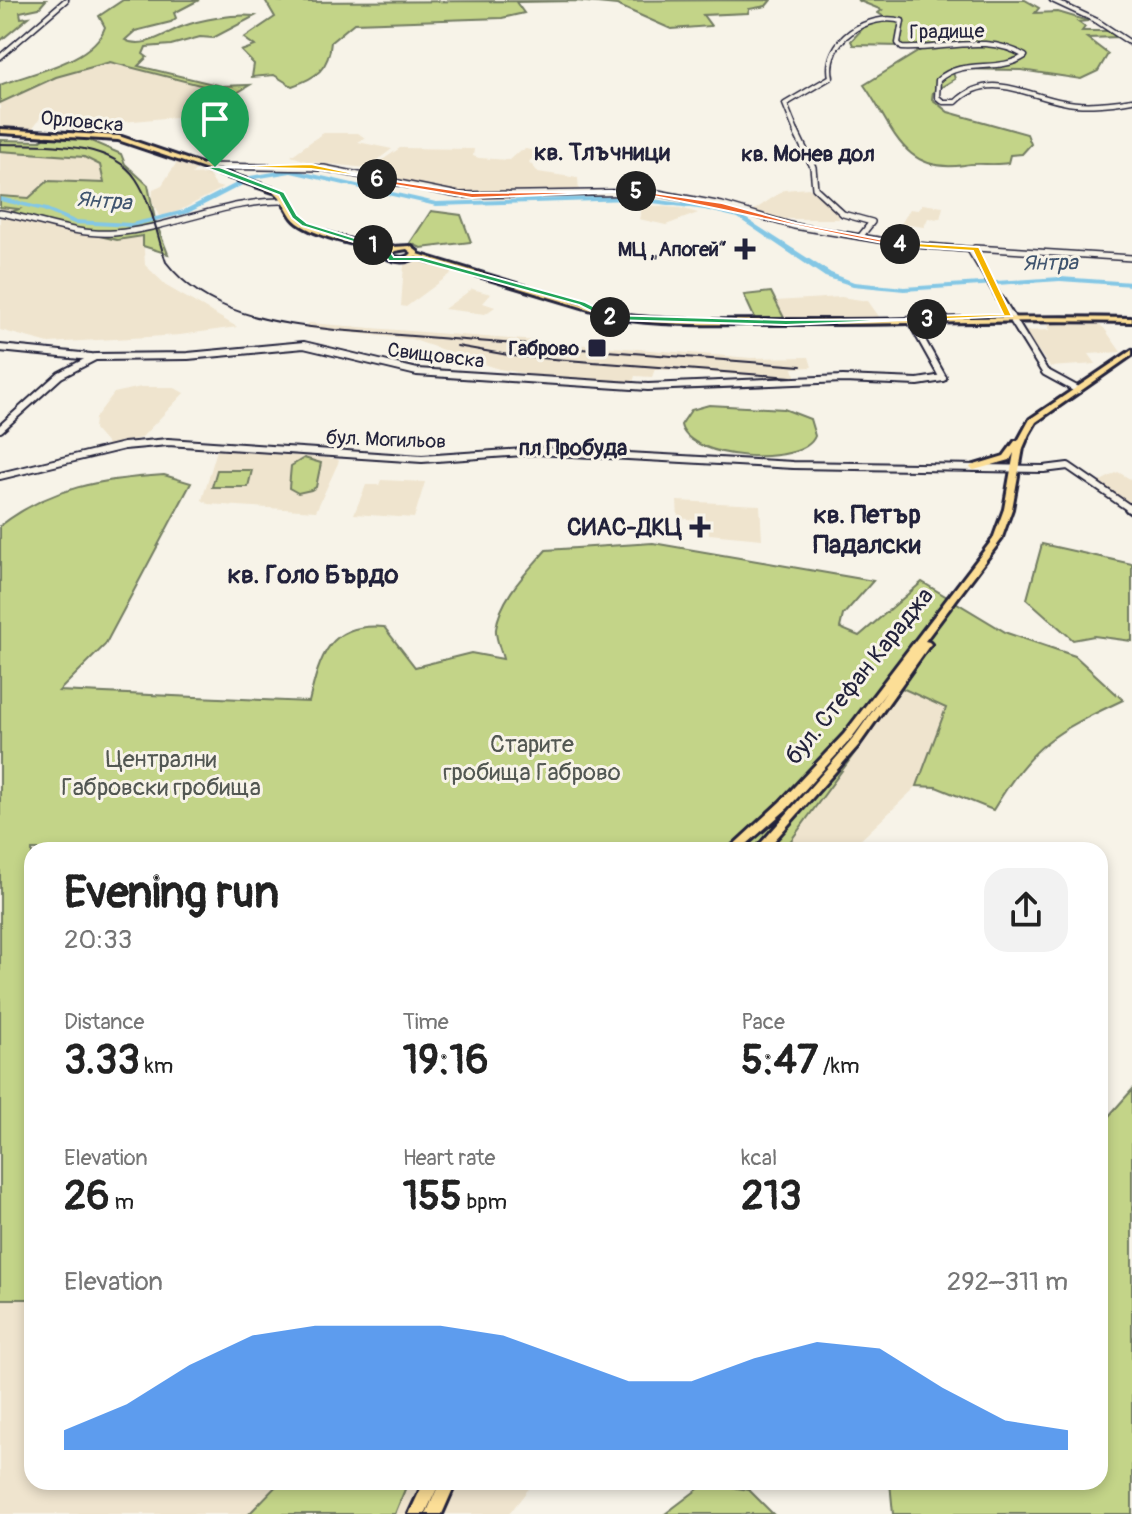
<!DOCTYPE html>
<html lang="en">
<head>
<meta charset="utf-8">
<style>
	body { margin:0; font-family:Pangolin,sans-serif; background:#f2f2f2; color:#222; height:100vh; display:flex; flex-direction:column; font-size:30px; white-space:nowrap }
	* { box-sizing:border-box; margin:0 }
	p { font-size:26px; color:#767676 }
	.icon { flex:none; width:44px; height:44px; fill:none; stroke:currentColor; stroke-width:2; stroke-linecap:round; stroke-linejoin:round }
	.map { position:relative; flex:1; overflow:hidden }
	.panel { position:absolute; left:24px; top:842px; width:1084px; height:648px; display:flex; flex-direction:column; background:#fff; border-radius:24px; box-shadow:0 4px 12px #0003 }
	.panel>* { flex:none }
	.pin { position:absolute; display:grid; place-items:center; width:68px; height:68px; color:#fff; margin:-82px -34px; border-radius:50% 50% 50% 0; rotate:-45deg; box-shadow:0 0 8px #0007 }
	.pin .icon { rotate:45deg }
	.km { position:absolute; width:40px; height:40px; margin:-20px; border-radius:50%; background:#222; color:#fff; font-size:22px; line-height:40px; text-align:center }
	.round { display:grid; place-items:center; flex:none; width:84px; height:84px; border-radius:24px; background:#f2f2f2 }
	.overview { display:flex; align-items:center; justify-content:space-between; height:136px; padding:0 40px }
	h1 { font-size:44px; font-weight:700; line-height:60px }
	.metrics { display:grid; grid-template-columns:repeat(3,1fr); gap:12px; height:136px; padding:8px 40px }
	.metrics div { display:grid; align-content:center }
	.metrics b { font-size:40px; font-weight:700 }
	.metrics small { font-size:22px; font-weight:400 }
	.metrics p { font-size:22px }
	.chart { height:224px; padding:16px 40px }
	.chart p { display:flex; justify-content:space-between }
	.chart svg { width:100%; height:144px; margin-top:8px; fill:#1a73e8; opacity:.7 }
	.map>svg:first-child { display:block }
	.built { fill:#efe4ce }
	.green { fill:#c3d488; stroke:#727b62; stroke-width:2 }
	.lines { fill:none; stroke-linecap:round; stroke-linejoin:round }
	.river { fill:#84c7e5; fill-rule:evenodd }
	.minor-far3-casing { stroke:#22223b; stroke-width:7 }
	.minor-far2-casing { stroke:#22223b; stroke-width:8 }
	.minor-far1-casing { stroke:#22223b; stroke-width:10 }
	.minor-casing { stroke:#22223b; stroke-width:12 }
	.major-casing { stroke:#22223b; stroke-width:6 }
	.minor-far3 { stroke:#f7f3e8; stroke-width:4 }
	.minor-far2 { stroke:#f7f3e8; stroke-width:5 }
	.minor-far1 { stroke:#f7f3e8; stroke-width:6 }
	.minor { stroke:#f7f3e8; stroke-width:7 }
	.major { fill:#fcde96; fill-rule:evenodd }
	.rail { stroke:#22223b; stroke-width:2 }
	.split-1 { fill:#22a559; stroke:#fff; stroke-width:2 }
	.split-2 { fill:#22a559; stroke:#fff; stroke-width:2 }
	.split-3 { fill:#22a559; stroke:#fff; stroke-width:2 }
	.split-4 { fill:#f5b400; stroke:#fff; stroke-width:2 }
	.split-5 { fill:#f0652b; stroke:#fff; stroke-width:2 }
	.split-6 { fill:#f0652b; stroke:#fff; stroke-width:2 }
	.split-7 { fill:#f5b400; stroke:#fff; stroke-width:2 }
	.poi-dot { fill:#22223b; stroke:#f7f3e8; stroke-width:3 }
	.labels { text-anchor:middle; stroke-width:6; stroke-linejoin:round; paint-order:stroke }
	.far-street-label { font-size:20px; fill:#22223b; stroke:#f7f3e8 }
	.far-poi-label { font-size:20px; font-weight:bold; fill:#22223b; stroke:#f7f3e8; text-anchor:end }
	.far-neighbourhood-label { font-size:22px; font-weight:bold; fill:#22223b; stroke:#f7f3e8 }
	.far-water-label { font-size:22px; font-style:italic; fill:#3f546e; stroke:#f7f3e8 }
	.far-quarter-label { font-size:24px; font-weight:bold; fill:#22223b; stroke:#f7f3e8 }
	.poi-label { font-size:24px; font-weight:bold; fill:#22223b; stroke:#f7f3e8; text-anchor:end }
	.street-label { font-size:24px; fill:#22223b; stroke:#f7f3e8 }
	.park-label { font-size:24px; fill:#525752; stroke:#f7f3e8 }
	.neighbourhood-label { font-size:26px; font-weight:bold; fill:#22223b; stroke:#f7f3e8 }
</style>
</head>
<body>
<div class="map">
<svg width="1132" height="1514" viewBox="0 0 1132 1514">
	<rect width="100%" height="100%" fill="#f7f3e8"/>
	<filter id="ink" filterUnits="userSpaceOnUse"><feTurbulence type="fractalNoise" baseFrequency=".0125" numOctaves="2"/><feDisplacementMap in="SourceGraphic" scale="16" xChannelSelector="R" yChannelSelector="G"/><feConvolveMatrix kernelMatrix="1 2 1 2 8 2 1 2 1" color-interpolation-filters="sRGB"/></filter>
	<g filter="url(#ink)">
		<g class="built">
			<polygon points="110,62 235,94 195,115 113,123 51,116 41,117 31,130 0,131 0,103 56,77"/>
			<polygon points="323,133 358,133 365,138 358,142 392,149 367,168 310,162 291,156"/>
			<polygon points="400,148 474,149 473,156 479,158 509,160 519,151 526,149 538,152 529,162 538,172 578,178 579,191 469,195 369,175 372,167"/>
			<polygon points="0,151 84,157 100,165 104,183 29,199 0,196"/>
			<polygon points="179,159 199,166 192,175 208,174 216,186 223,188 175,213 159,216 152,201 153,189 162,185"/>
			<polygon points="809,188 837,209 839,219 777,219 753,211 784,190"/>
			<polygon points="922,204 943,207 940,219 928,218 924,227 901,224 910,209 918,210"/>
			<polygon points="643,205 680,208 698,213 666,225 639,219"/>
			<polygon points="0,207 20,208 16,218 117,240 143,235 145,265 168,287 237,327 180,335 49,343 0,330"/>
			<polygon points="420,261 455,271 406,307 401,306 404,265"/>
			<polygon points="472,289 491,294 483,303 495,307 485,314 444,309"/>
			<polygon points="841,297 868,301 880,318 786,321 775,301"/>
			<polygon points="1094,322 1104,328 1121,352 1089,354 1096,364 1050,367 1024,331 1049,330 1048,324"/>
			<polygon points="309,323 751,358 809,357 812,367 793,368 796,379 655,369 652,377 635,376 633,382 532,375 499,369 411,339 305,328"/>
			<polygon points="141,387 173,387 184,393 141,438 108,445 94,429 95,418 114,393"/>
			<polygon points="217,450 337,459 339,461 316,511 208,504 202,500"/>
			<polygon points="1118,472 1132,480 1132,506 1097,483"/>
			<polygon points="381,480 425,482 414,518 354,514 366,485 379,485"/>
			<polygon points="677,501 760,505 762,539 709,534 708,521 678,518"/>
			<polygon points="902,688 946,708 917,786 850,850 784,850"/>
			<polygon points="0,1299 32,1299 32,1482 534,1482 509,1514 0,1514"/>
		</g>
		<g class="green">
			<polygon points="0,0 46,0 39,8 20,12 21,18 29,17 0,41"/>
			<path d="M123 0H199L174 13 176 18 171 22 135 31 125 40C143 50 166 33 181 27 202 19 233 14 255 16L213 38 200 37 171 45 146 47 143 54 147 57 138 66 221 86 250 85 235 94 110 62 56 77 0 103V85C30 73 93 62 105 27L99 16Z"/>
			<path d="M265 0 288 2 771 0 766 6 749 9 748 13 703 15 711 26 671 29 617 5 577 1 516 2 524 13 502 18 354 23 331 42C329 69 316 78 292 86L274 75 252 77 254 64 241 51 255 46 244 38 275 17Z"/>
			<path d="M857 0H1025L1039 8 1035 13 1058 12 1088 21 1078 22 1085 27 1082 31H1111L1119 37 1087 38 1108 54 1098 71 1081 79 1021 70 952 69 955 79 933 92 932 99 948 112 1027 134 1031 144 1022 154 1010 155 1008 163C993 166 979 162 964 165 902 175 893 126 864 85L919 51 901 46 853 45 851 41 864 27 886 18 878 13 882 10Z"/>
			<polygon points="50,133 87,134 86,139 121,154 125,164 148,185 155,220 168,254 143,246 143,236 117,240 5,215 19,209 0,207 0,196 29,198 48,181 104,183 100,165 84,157 0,151 0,140 40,141"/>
			<polygon points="431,211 461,215 471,242 421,248 410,243"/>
			<polygon points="771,292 785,320 755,319 744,295"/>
			<path d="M709 405 784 409 810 419 815 436C803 468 688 460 681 425L691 410Z"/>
			<polygon points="304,458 321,463 316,487 311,490 298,493 289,488 291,466"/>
			<polygon points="217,470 252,470 248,487 212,487"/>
			<path d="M164 475 191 483 105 645 59 691 309 702C320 656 329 622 384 627L415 667 471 653 503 659C501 650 495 638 496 629 500 598 527 572 546 550L653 543 873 581 843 615 840 628 859 636 922 582 1007 633 1075 656 1123 700C1053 733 1034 743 993 810L936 787 917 786 946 708 902 688 784 850H32V1299H0V526C50 487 102 479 164 475Z"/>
			<polygon points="1042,544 1132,564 1132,641 1094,636 1073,640 1027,599"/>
			<polygon points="1132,1090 1132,1514 893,1514 890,1482 1100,1482 1100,1126"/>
			<polygon points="280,1482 408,1482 395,1514 249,1514"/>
			<polygon points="706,1483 749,1490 773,1514 665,1514"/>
		</g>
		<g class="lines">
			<polygon class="river" points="291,169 436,202 630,196 705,206 742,216 831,273 854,282 904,287 1060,277 1132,282 1132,286 1060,281 904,291 853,286 825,277 738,218 705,210 630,200 436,206 291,173 254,179 188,213 131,227 74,224 43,211 0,201 0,197 47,208 75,220 131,223 184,210 250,176"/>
			<g class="minor-far3-casing">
				<g id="minor-far3">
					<polyline points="1052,0 1097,21 1132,44"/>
					<polyline points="0,57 66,0"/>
					<path d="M797 134 785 104 831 77C823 41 868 12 902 21L898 43 902 48C945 50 986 33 1025 56 998 74 963 57 938 80L937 97 943 102H956C989 70 1025 95 1063 102 1085 107 1109 104 1132 100"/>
				</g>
			</g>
			<g class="minor-far2-casing">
				<g id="minor-far2">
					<polyline points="796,132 813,167 815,188 843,214 872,222 860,237"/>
					<polyline points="205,166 324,168 459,195 653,192 722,205 794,226 903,244 977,250"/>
					<path d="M0 213C37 219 76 236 114 233 174 228 227 199 288 201"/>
					<polyline points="975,248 1132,258"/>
					<polyline points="970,250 1001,301"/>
				</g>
			</g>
			<g class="minor-far1-casing">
				<g id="minor-far1">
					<polyline points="1000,299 1045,372 1078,390"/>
					<polyline points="0,348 91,357"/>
					<polyline points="0,429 60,375 95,357 188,356 304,345 417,372 648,387 843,379 918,382 943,378 910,319"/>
					<polyline points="0,476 124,446 168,442 422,459 537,451 793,465 1044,469 1068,466 1132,510"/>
				</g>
			</g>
			<g class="minor-casing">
				<polyline id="minor" points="1129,508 1132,510"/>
			</g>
			<g class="major-casing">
				<g id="major">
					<path d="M0 129 119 136 280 191C290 199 292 213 302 221 318 233 371 247 392 247 398 247 404 246 410 246L418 252V254L596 308 609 303 620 306 623 313 621 315C671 322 723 320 773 320 893 321 1012 315 1132 318V322C1012 319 892 325 772 324 720 324 666 326 614 318L610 319 596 314 595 311 416 257C406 264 393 262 384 256L389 250C365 248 317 237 298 223 288 216 286 202 276 193L118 140 0 133ZM407 249 412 253C407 259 398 259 391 255L395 251ZM609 307 615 308 616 312 610 315 601 312 602 309Z"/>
					<polygon points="1132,350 1132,355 1036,422 1029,434 1023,448 1012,509 1001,540 925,641 929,642 931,644 929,646 858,746 766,850 755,850 852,740 887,691 850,740 788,808 740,850 728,850 780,802 844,734 993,539 1004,509 1014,453 1010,460 974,470 970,468 971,466 1004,456 1015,441 1018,441 1030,419"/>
					<polygon points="424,1482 440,1482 425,1514 409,1514"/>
					<polygon points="440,1482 456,1482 442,1514 426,1514"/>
				</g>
			</g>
			<use href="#minor-far3" class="minor-far3"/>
			<use href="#minor-far2" class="minor-far2"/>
			<use href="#minor-far1" class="minor-far1"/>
			<use href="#minor" class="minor"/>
			<use href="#major" class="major"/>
			<g class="rail">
				<path d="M0 144C41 145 110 140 136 179 152 203 157 236 166 262 206 314 274 323 335 330L801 366"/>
				<polyline points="457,346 514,356 791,377"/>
			</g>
		</g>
	</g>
	<polygon class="split-1" points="217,166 284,192 297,215 307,223 377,245 370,247 302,226 292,218 279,195 207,168"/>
	<polygon class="split-2" points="373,243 387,247 394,257 422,257 585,302 615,317 607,319 579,305 419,261 389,261 381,250 370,247"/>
	<polygon class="split-3" points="607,315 786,320 931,319 786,325 610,320"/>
	<polygon class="split-4" points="898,242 979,247 1012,316 924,320 927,316 1003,314 973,251 900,246"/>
	<path class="split-5" d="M633 190 722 203 795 223 904 244 900 246C811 231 725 208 636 193Z"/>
	<polygon class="split-6" points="374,178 472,193 639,191 472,198 377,182"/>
	<polygon class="split-7" points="311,164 380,179 311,169 211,167"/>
	<g class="poi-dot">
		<path d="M741 237h8v8h8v8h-8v8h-8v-8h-8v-8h8z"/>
		<rect x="587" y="338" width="20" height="20" rx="4"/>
		<path d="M696 515h8v8h8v8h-8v8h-8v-8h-8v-8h8z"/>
	</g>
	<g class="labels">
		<g class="far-street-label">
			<text transform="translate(947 31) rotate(-1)" y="7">Градище</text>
			<text transform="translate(82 121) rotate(5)" y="7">Орловска</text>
			<text transform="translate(436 355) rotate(7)" y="7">Свищовска</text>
			<text transform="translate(386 439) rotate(2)" y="7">бул. Могильов</text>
		</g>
		<g class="far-poi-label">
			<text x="727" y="256">МЦ „Апогей“</text>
			<text x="579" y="355">Габрово</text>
		</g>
		<g class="far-neighbourhood-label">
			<text x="808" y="161">кв. Монев дол</text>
			<text x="573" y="455">пл Пробуда</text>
		</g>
		<g class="far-water-label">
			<text transform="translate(104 200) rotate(4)" y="8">Янтра</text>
			<text transform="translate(1050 262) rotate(-1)" y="8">Янтра</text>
		</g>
		<g class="far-quarter-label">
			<text x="602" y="160">кв. Тлъчници</text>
		</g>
		<g class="poi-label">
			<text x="682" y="535">СИАС-ДКЦ</text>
		</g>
		<g class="street-label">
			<text transform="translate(859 676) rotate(-51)" y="8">бул. Стефан Караджа</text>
		</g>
		<g class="park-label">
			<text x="532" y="752">Старите<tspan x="532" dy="28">гробища Габрово</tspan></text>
			<text x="161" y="767">Централни<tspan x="161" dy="28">Габровски гробища</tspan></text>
		</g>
		<g class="neighbourhood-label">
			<text x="867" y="523">кв. Петър<tspan x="867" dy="30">Падалски</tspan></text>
			<text x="313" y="583">кв. Голо Бърдо</text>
		</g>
	</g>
</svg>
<div class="pin" style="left:215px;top:167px;background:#1e9e55"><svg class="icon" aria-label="arrive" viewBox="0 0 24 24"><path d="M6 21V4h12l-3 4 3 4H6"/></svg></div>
<b class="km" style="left:373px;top:245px">1</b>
<b class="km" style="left:610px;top:317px">2</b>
<b class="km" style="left:927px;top:319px">3</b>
<b class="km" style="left:900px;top:244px">4</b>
<b class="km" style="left:636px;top:191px">5</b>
<b class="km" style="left:377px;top:179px">6</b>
<section class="panel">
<div class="overview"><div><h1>Evening run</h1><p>20:33</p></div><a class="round"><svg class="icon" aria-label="share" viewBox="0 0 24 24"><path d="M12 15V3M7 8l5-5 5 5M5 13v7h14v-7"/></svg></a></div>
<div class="metrics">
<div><p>Distance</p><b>3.33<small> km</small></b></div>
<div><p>Time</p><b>19:16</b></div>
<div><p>Pace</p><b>5:47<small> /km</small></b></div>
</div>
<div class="metrics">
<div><p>Elevation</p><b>26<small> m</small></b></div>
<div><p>Heart rate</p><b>155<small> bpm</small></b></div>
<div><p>kcal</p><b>213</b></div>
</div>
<div class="chart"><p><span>Elevation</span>292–311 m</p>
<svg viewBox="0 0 160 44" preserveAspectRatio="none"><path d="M0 44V38L10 30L20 18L30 9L40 6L50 6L60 6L70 9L80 16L90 23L100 23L110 16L120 11L130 13L140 25L150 35L160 38V44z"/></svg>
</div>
</section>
</div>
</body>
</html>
